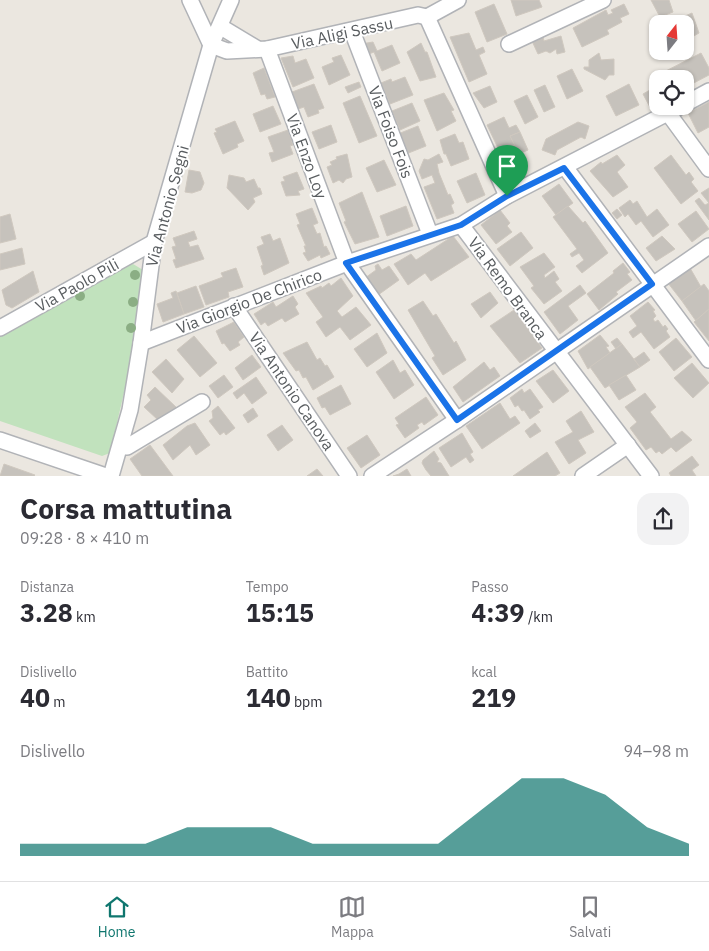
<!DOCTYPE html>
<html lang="it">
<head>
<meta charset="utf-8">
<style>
	body { margin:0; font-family:"IBM Plex Sans",sans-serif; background:#f2f2f3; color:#2b2b33; height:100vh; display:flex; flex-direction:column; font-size:19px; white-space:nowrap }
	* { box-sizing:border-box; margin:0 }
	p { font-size:16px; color:#7c7c81 }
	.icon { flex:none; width:28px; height:28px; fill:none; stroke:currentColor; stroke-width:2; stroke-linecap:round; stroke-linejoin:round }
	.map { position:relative; height:476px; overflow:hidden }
	.details { display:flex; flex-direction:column; background:#fff; flex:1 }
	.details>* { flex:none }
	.needle { width:32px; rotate:17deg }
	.buttons { position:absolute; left:649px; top:15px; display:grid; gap:10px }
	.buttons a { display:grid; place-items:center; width:45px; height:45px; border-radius:10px; background:#fff; box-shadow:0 1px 4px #0004; font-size:25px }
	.pin { position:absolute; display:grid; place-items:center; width:42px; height:42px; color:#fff; margin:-51px -21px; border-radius:50% 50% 50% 0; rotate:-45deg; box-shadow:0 0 5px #0007 }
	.pin .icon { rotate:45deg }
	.round { display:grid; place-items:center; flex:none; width:52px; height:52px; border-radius:15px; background:#f2f2f3 }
	.overview { display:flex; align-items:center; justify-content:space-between; height:85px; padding:0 20px }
	h1 { font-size:28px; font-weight:700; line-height:38px }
	.metrics { display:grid; grid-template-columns:repeat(3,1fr); gap:8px; height:85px; padding:5px 20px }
	.metrics div { display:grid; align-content:center }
	.metrics b { font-size:25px; font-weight:700 }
	.metrics small { font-size:14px; font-weight:400 }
	.metrics p { font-size:14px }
	.chart { height:140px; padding:10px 20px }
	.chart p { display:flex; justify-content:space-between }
	.chart svg { width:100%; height:90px; margin-top:5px; fill:#0f766e; opacity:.7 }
	.dock { display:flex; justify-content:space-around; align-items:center; height:70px; border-top:1px solid #e1e1e2; background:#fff; font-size:14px; color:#7c7c81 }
	.dock a { display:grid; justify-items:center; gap:2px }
	.dock .selected { color:#0f766e }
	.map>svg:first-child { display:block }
	.green { fill:#c1e2bd }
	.building { fill:#c6c2bc; stroke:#cfc8bf }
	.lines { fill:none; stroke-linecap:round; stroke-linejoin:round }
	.minor-casing { stroke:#b1b3b7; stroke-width:18 }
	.minor { stroke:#fff; stroke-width:15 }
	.tree { fill:#8bae84 }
	.route-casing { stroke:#fff; stroke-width:10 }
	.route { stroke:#1a73e8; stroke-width:6 }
	.labels { text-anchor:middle; stroke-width:4; stroke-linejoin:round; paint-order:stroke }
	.street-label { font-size:16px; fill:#595d60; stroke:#fff }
</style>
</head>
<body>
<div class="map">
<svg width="709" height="476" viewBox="0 0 709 476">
	<rect width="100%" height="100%" fill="#ebe7e0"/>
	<polygon class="green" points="133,264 143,270 136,341 110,453 102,456 0,421 0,336 121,267"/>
	<g class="building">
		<polygon points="511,0 539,0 542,7 516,16"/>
		<polygon points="651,0 669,0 673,12 660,17"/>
		<polygon points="494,4 507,34 487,42 475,12"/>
		<polygon points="624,4 629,14 620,18 622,22 607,30 609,34 582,47 573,28 606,10 608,15 613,13 611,10"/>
		<polygon points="692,13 699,33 685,41 685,24 671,22"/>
		<polygon points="469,33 476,50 483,47 485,52 479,55 487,74 469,82 450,37"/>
		<polygon points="561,36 565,52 557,54 556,49 550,53 546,51 538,54 532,41 543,37 544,41"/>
		<polygon points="373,42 377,51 392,45 400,63 382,71 374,52 366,55 361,44"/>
		<polygon points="421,43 425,52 427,52 436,77 420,81 407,52"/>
		<polygon points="599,53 601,60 614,59 614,75 609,75 605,80 584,69 584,67 589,67 589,60"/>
		<polygon points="701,53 709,68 709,75 688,86 685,85 685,79 660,79 658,75"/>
		<polygon points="341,55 350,75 329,85 322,67 334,62 332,58"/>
		<polygon points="293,56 295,63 306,59 314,78 293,87 281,58"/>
		<polygon points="264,68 275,97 267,99 265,94 261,95 253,73"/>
		<polygon points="572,69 583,91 567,99 557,76"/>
		<polygon points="405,77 413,95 390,104 381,83 391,79 392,82"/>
		<polygon points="359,82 361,87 348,93 345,87"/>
		<polygon points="314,84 324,108 318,110 319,113 308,117 304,107 298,109 292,92"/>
		<polygon points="629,84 639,105 616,116 606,96"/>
		<polygon points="545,85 555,107 544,112 534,90"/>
		<polygon points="490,86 497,102 484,108 473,93"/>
		<polygon points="650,90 659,107 652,111 643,94"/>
		<polygon points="444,93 454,110 451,111 456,121 437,131 424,100"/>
		<polygon points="527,95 538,117 525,124 514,101"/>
		<polygon points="360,96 377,136 359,143 343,103"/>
		<polygon points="709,102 709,127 698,133 688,113"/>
		<polygon points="412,103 420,121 400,130 392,111"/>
		<polygon points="273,106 281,124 260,132 253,114"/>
		<polygon points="504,117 509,128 516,125 520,132 510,136 525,163 509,171 487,125"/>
		<polygon points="235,121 244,141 237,144 238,147 223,154 214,133 217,132 215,129"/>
		<polygon points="578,122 589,126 585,139 581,137 557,150 555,155 542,150 546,139"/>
		<polygon points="331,125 337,142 319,149 312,132"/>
		<polygon points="418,126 426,146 406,154 398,134"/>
		<polygon points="288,130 293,145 290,146 293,154 272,162 269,153 274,152 268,137"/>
		<polygon points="520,132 528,150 519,154 510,136"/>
		<polygon points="455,134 459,143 463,142 469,159 451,166 446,154 444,154 440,140"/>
		<polygon points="347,154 352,177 346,179 343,183 339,180 333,183 327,167 332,165 330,162 337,159 336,157"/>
		<polygon points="439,154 443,162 437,164 439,173 448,195 450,194 454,203 451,205 454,213 437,219 424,187 435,183 432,175 422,179 419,171 424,159 428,160"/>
		<polygon points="617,155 625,165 617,172 628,187 613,197 590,171 601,162 602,164"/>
		<polygon points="671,155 686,175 689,172 694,179 691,182 698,191 681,204 654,168"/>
		<polygon points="384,160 396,185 377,192 366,168"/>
		<polygon points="189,170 200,172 204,183 201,190 192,193 185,192"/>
		<polygon points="297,172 304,189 298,191 300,195 286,196 281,182 285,181 283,177"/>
		<polygon points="476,173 485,195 467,203 457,181"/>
		<polygon points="229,175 244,178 246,182 254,179 258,188 260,188 262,194 253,198 255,202 248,210 227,188"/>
		<polygon points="559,184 573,203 556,215 542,196"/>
		<polygon points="709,188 709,220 695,201 699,198 705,205 709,203 701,193"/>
		<polygon points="362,192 379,237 355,244 344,222 346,221 339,203"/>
		<polygon points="630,200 633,204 637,201 647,217 657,209 669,225 653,237 641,221 636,225 628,214 625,217 619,208"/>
		<polygon points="406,206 413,226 387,236 380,216"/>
		<polygon points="568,206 583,223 585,221 608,253 582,273 576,266 584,260 579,253 572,257 570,254 577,249 553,217"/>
		<polygon points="312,208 318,223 313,225 317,234 320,233 324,247 326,246 330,254 321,258 320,255 308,261 303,253 306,252 304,246 306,246 297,225 300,224 296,214"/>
		<polygon points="617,209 622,215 617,219 612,213"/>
		<polygon points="500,210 510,223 507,226 512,232 496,244 481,225"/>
		<polygon points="696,211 709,229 692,242 678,224"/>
		<polygon points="10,214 16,239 0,243 0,217"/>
		<polygon points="194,231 197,239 188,242 190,247 198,245 204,259 176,268 173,260 176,259 172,247 176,246 173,238"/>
		<polygon points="521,232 533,248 510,266 497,249"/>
		<polygon points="270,234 273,241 280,238 289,263 264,275 261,266 263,265 257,247 264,244 261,237"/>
		<polygon points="453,236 469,257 431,281 425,273 408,285 394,264 411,254 416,260"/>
		<polygon points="662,236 675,249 656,261 646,248"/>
		<polygon points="22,248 25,264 0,270 0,254"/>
		<polygon points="544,253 555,267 544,275 545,278 554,271 559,279 555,282 562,291 544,304 531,288 534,286 520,267"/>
		<polygon points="623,263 630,272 627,274 632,280 616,292 618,294 599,310 587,294 614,273 613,271"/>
		<polygon points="378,264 382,270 389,266 399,280 378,295 365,278 376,270 375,266"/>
		<polygon points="236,268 243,287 228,292 229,297 206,305 199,286 223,277 221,273"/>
		<polygon points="690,268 701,287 682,301 668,283"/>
		<polygon points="33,271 39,292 12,308 6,305 2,290"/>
		<polygon points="341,278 353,296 337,311 342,317 356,307 371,325 350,340 340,327 326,337 316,322 323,317 306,293 321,286 322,288 329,283 331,286"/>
		<polygon points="704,284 709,291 709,309 696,321 682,301"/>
		<polygon points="580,285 586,293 568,306 578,320 560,334 544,312"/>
		<polygon points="196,286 204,307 184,314 177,293"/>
		<polygon points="176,291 184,314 163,322 157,304 173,298 171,293"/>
		<polygon points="490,292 498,303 481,318 471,304"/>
		<polygon points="293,296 298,304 295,307 299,314 285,322 282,318 268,326 265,322 261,325 254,314 273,302 276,307"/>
		<polygon points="423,301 433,316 436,314 454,343 456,341 466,360 443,375 432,358 435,356 408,310"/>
		<polygon points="648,302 655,310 653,311 656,316 653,319 655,322 658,320 663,327 665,325 668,329 666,331 670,337 654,349 641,332 633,338 629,332 637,326 630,316"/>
		<polygon points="709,309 709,341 694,322"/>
		<polygon points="514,310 542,348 520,363 490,326"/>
		<polygon points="234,322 244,337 238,342 240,345 230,351 224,343 222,344 216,331"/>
		<polygon points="377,333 387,353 367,367 354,349"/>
		<polygon points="600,335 609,346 606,347 610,353 588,369 578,351"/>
		<polygon points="194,336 217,363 200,377 177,350"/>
		<polygon points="617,338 622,344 616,349 611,342"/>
		<polygon points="676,338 692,357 674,371 659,352"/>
		<polygon points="307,342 317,360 320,358 325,366 327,365 334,377 313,390 306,377 303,378 299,370 296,371 283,353"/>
		<polygon points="622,344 640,367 605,388 590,367"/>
		<polygon points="644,352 650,360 640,367 634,359"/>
		<polygon points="252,355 261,367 243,380 235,368"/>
		<polygon points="166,359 184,379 172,393 152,372"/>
		<polygon points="393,360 400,373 405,370 414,385 394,399 376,372"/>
		<polygon points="484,362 490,370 494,367 500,376 463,402 453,387"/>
		<polygon points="692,363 709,383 693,398 674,378"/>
		<polygon points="553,370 569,391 553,403 536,381"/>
		<polygon points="224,375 233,387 218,398 209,386"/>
		<polygon points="626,375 636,390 619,400 609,385"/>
		<polygon points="256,377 267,393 252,404 244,393 237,399 233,393"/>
		<polygon points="341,385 351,404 330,415 325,407 322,408 317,398"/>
		<polygon points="155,387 177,408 158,420 144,407 151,400 147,395"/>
		<polygon points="522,389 524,393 530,389 543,407 538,410 540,412 530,419 524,410 522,411 518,405 515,407 510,398"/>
		<polygon points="645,393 656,407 650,412 671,439 682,431 692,440 676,452 671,447 662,454 659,451 656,453 651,447 646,450 630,428 637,422 625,407"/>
		<polygon points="426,397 438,415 424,425 422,422 417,425 419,428 405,438 396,425 399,424 395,418"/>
		<polygon points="500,403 510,419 515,416 520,423 482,449 466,426"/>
		<polygon points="218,406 235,428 226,435 224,432 220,435 209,421 213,418 212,411"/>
		<polygon points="253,408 258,416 248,423 243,415"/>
		<polygon points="581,411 594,432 578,440 586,453 569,464 555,442 573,432 566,421"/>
		<polygon points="195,423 210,445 196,455 190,445 173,460 163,445 187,426"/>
		<polygon points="535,423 541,431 530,438 525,431"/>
		<polygon points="282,425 293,440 278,451 267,435"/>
		<polygon points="462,433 473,452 470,454 474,460 470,463 466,457 451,467 439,448"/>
		<polygon points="367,435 380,455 361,468 347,448"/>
		<polygon points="150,445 173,476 142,476 130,459"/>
		<polygon points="434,451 439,459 437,462 441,463 449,476 431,476 426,470 422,463 423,460"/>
		<polygon points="547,452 560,473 555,476 513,476"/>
		<polygon points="692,456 699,465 692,470 696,476 671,476 669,473"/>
		<polygon points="4,464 35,475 34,476 0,476"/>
		<polygon points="317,469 323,476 307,476"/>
		<polygon points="407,469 411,476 393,476 399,474"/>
	</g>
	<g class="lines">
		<g class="minor-casing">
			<g id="minor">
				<polyline points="190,0 211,45"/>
				<polyline points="427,17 507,196"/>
				<polyline points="427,17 458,0"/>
				<polyline points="221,27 256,48"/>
				<polyline points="352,31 430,234"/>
				<polyline points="509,44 603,0"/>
				<polyline points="211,45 227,51 267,49 418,15 427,17"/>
				<polyline points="267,49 347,263 457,420"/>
				<polyline points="685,104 709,91"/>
				<polyline points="668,113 709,169"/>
				<polyline points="565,167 709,360"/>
				<polyline points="461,225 651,476"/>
				<polyline points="234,306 349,476"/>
				<polyline points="0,328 154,242"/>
				<polyline points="141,343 347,263 461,225 507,196 681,106"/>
				<polyline points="0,440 106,476"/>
				<polyline points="121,446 127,447 202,402"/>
				<polyline points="111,476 130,410 141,343 154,242 211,45 231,0"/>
				<polyline points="372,476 457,420 709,246"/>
				<polyline points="583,476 628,445"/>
			</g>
		</g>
		<use href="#minor" class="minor"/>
	</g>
	<g class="tree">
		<circle cx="135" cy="275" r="5"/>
		<circle cx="80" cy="296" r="5"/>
		<circle cx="133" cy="302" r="5"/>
		<circle cx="131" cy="328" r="5"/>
	</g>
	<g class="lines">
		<g class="route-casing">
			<polygon id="route" points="564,168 652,284 457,420 346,263 461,225 507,196"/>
		</g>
		<use href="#route" class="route"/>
	</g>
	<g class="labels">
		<g class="street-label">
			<text transform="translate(342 33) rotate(-12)" y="6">Via Aligi Sassu</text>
			<text transform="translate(391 132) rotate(69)" y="6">Via Foiso Fois</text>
			<text transform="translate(307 156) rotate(70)" y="6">Via Enzo Loy</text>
			<text transform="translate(167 206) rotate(-75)" y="6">Via Antonio Segni</text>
			<text transform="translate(77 285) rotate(-29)" y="6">Via Paolo Pili</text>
			<text transform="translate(508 288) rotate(54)" y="6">Via Remo Branca</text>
			<text transform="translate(249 301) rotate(-21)" y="6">Via Giorgio De Chirico</text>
			<text transform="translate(292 391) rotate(56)" y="6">Via Antonio Canova</text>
		</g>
	</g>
</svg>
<div class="buttons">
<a><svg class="needle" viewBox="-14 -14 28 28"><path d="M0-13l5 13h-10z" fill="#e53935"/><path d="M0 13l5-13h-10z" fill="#7c7c81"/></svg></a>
<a><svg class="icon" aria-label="locate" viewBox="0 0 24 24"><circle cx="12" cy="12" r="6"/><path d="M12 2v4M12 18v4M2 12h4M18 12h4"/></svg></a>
</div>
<div class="pin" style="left:507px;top:196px;background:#1e9e55"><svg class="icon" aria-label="arrive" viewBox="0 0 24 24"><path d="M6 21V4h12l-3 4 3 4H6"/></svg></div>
</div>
<section class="details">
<div class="overview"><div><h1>Corsa mattutina</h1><p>09:28 · 8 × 410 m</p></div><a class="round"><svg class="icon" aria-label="share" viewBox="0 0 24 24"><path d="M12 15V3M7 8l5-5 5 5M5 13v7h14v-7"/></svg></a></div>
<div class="metrics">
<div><p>Distanza</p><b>3.28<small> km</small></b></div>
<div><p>Tempo</p><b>15:15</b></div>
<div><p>Passo</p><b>4:39<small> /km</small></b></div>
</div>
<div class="metrics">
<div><p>Dislivello</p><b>40<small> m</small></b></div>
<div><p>Battito</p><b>140<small> bpm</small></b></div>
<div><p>kcal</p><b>219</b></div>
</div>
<div class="chart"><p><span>Dislivello</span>94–98 m</p>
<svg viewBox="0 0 160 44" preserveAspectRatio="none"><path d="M0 44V38L10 38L20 38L30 38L40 30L50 30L60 30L70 38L80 38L90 38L100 38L110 22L120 6L130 6L140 14L150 30L160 38V44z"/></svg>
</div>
</section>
<nav class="dock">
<a class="selected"><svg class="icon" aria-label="home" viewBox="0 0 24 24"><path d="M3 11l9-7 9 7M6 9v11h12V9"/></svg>Home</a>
<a><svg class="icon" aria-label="map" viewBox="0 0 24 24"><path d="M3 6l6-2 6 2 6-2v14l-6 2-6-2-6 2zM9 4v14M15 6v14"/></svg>Mappa</a>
<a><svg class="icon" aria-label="saved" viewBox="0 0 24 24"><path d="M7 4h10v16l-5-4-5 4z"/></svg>Salvati</a>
</nav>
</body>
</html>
